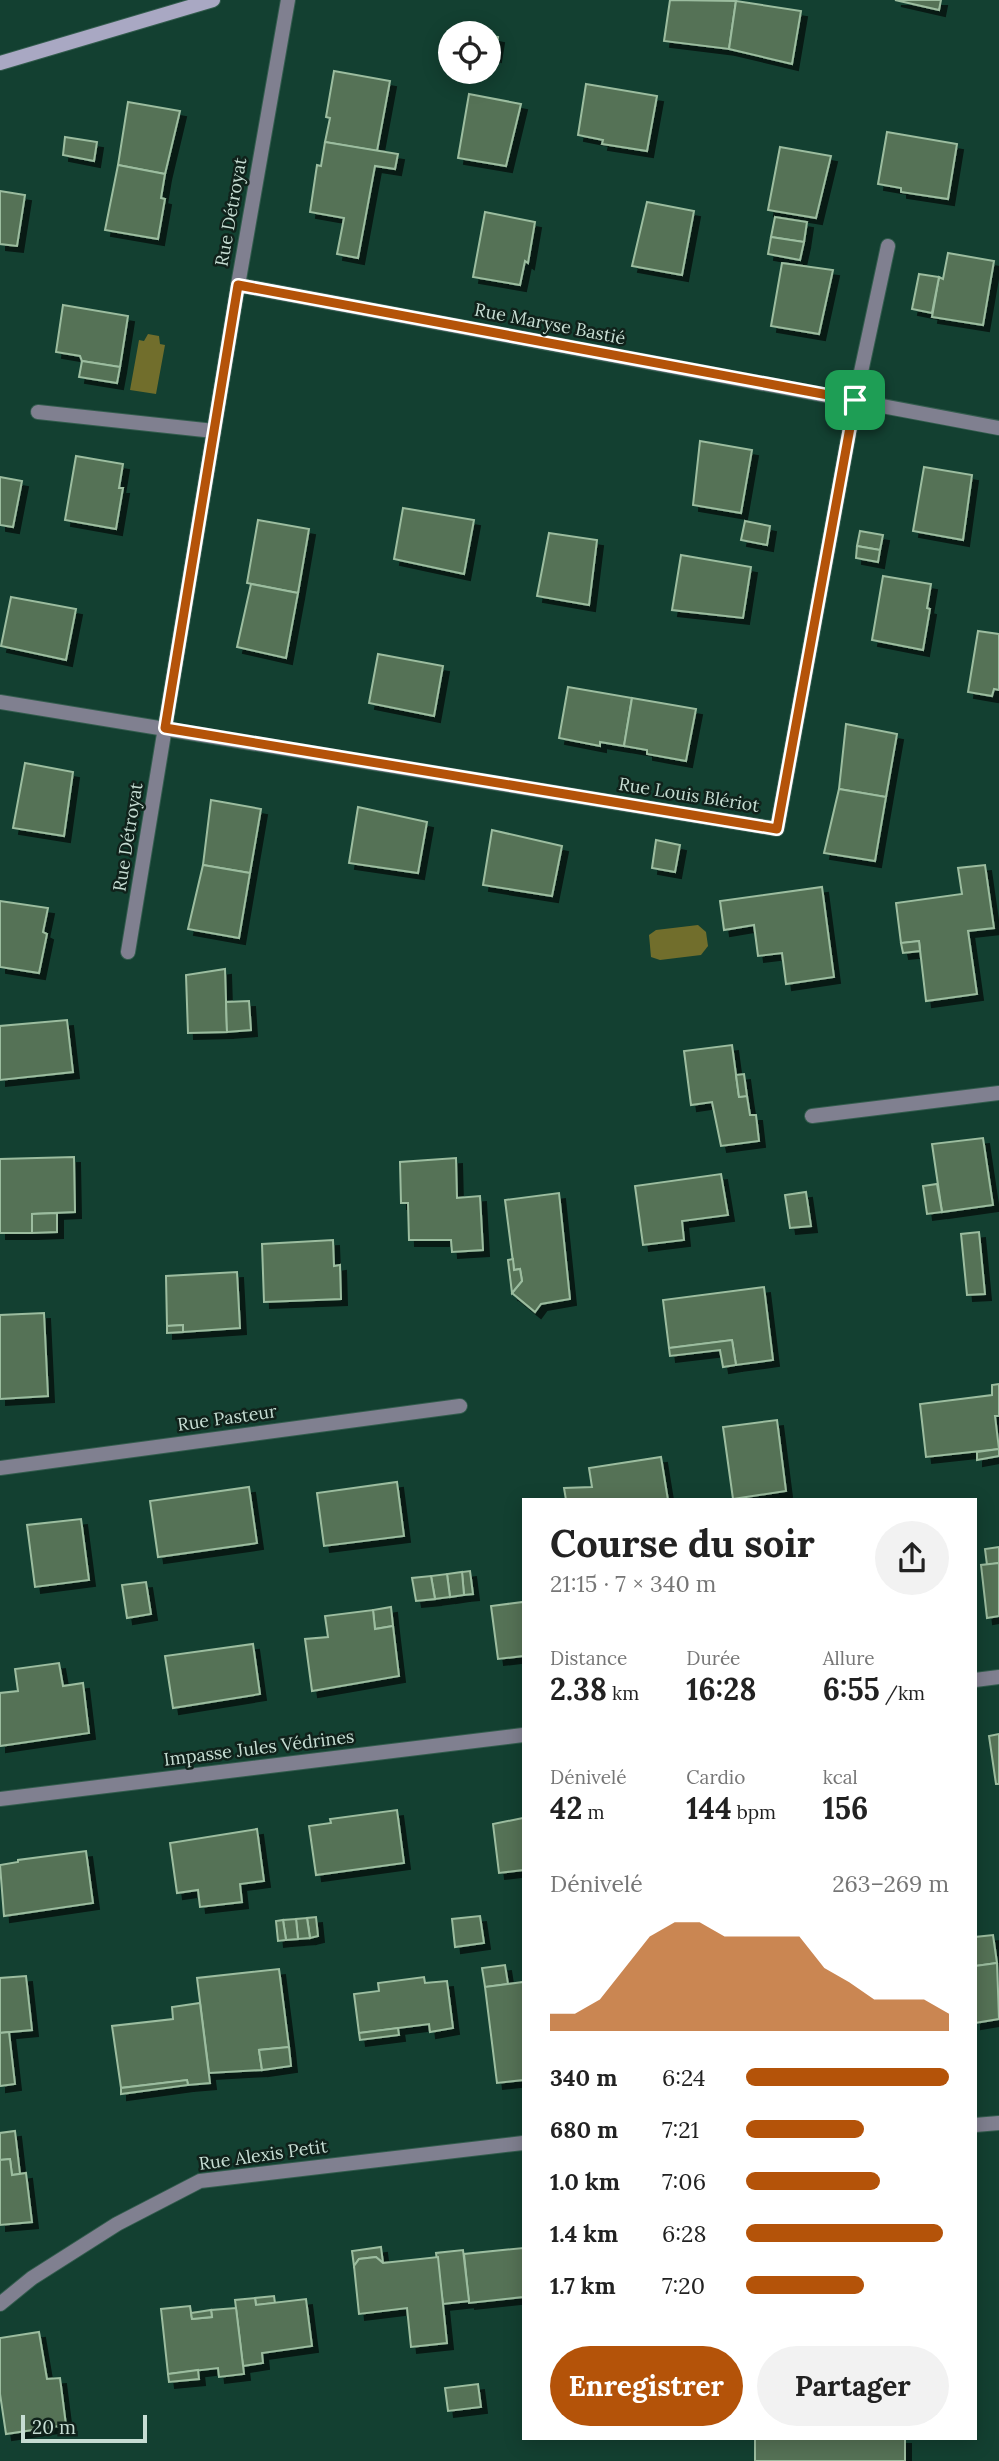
<!DOCTYPE html>
<html lang="fr">
<head>
<meta charset="utf-8">
<style>
	body { margin:0; font-family:Lora,serif; background:#f2f2f2; color:#222; height:100vh; display:flex; flex-direction:column; font-size:26px; white-space:nowrap }
	* { box-sizing:border-box; margin:0 }
	p { font-size:23px; color:#767676 }
	.icon { flex:none; width:38px; height:38px; fill:none; stroke:currentColor; stroke-width:2; stroke-linecap:round; stroke-linejoin:round }
	.map { position:relative; flex:1; overflow:hidden }
	.panel { position:absolute; left:522px; top:1498px; width:455px; height:942px; display:flex; flex-direction:column; background:#fff; border-radius:0px; box-shadow:0 4px 18px #0003 }
	.panel>* { flex:none }
	.tools { position:absolute; left:438px; top:21px; display:grid; gap:14px }
	.tools a { display:grid; place-items:center; width:63px; height:63px; border-radius:50%; background:#fff; box-shadow:0 4px 18px #0003; font-size:35px }
	.scale { position:absolute; left:21px; bottom:18px; width:126px; box-sizing:border-box; padding-left:7px; border:4px solid #c6ddd3; border-top:0; font-size:19px; line-height:24px; white-space:nowrap; color:#c6ddd3; -webkit-text-stroke:5px #10221b; paint-order:stroke }
	.pin { position:absolute; display:grid; place-items:center; width:60px; height:60px; color:#fff; margin:-30px; border-radius:14px; box-shadow:0 4px 10px #0006 }
	.round { display:grid; place-items:center; flex:none; width:74px; height:74px; border-radius:37px; background:#f2f2f2 }
	.headline { display:flex; align-items:center; justify-content:space-between; height:119px; padding:0 28px }
	h1 { font-size:38px; font-weight:700; line-height:52px }
	.figures { display:grid; grid-template-columns:repeat(3,1fr); gap:10px; height:119px; padding:7px 28px }
	.figures div { display:grid; align-content:center }
	.figures b { font-size:30px; font-weight:700 }
	.figures small { font-size:19px; font-weight:400 }
	.figures p { font-size:19px }
	.chart { height:196px; padding:14px 28px }
	.chart p { display:flex; justify-content:space-between }
	.chart svg { width:100%; height:126px; margin-top:7px; fill:#b45309; opacity:.7 }
	.cta { display:flex; gap:14px; margin-top:auto; padding:14px 28px }
	.cta a { flex:1; height:80px; border-radius:42px; background:#b45309; color:#fff; font-size:28px; font-weight:700; line-height:80px; text-align:center }
	.cta a+a { background:#f2f2f2; color:#222 }
	ul { padding:0 28px; list-style:none; font-size:23px }
	li { display:grid; grid-template-columns:112px 84px 1fr; align-items:center; height:52px }
	li i { height:18px; border-radius:9px; background:#b45309 }
	.map>svg:first-child { display:block }
	.water { fill:#716e2c }
	.building { fill:#547257; stroke:#9cbd9f; stroke-width:2; filter:url(#shadow) }
	.lines { fill:none; stroke-linecap:round; stroke-linejoin:round }
	.minor-casing { stroke:#335c4e; stroke-width:16 }
	.secondary-casing { stroke:#335c4e; stroke-width:16 }
	.minor { stroke:#808090; stroke-width:14 }
	.secondary { stroke:#a9a8c3; stroke-width:14 }
	.route-casing { stroke:#fff; stroke-width:14 }
	.route { stroke:#b45309; stroke-width:9 }
	.labels { text-anchor:middle; stroke-width:5; stroke-linejoin:round; paint-order:stroke }
	.street-label { font-size:18px; fill:#c6ddd3; stroke:#10221b }
</style>
</head>
<body>
<div class="map">
<svg width="999" height="2461" viewBox="0 0 999 2461">
	<defs>
		<filter id="shadow"><feDropShadow dx="6" dy="6" stdDeviation="0" flood-color="#0009"/></filter>
	</defs>
	<rect width="100%" height="100%" fill="#134031"/>
	<g class="water">
		<polygon points="148,334 159,336 160,344 165,345 156,394 130,390 139,340 144,341"/>
		<polygon points="698,925 706,932 708,946 701,955 660,960 651,957 649,935 656,930"/>
	</g>
	<g class="building">
		<polygon points="670,0 736,1 729,49 664,41"/>
		<polygon points="895,0 941,0 939,10"/>
		<polygon points="736,1 801,11 792,64 729,49"/>
		<polygon points="488,35 498,37 495,56 488,54"/>
		<polygon points="334,71 390,81 377,151 325,142 330,118 326,117"/>
		<polygon points="586,84 657,96 647,151 602,144 603,140 578,135"/>
		<polygon points="469,94 521,104 506,166 458,158"/>
		<polygon points="128,102 180,111 165,174 118,165"/>
		<polygon points="887,132 957,144 948,199 901,192 901,188 878,184"/>
		<polygon points="65,137 97,142 94,161 63,155"/>
		<polygon points="325,142 398,154 395,169 375,166 358,258 337,254 344,218 310,212 317,165 321,166"/>
		<polygon points="780,147 831,156 816,218 768,210"/>
		<polygon points="118,165 165,174 161,198 165,199 158,239 105,230"/>
		<polygon points="0,191 25,195 17,246 0,244"/>
		<polygon points="647,202 694,211 682,275 632,266"/>
		<polygon points="485,212 535,222 528,263 525,261 520,285 473,277"/>
		<polygon points="775,217 807,222 804,242 771,237"/>
		<polygon points="771,237 804,242 800,260 768,254"/>
		<polygon points="948,253 994,261 983,325 932,317 939,277 943,279"/>
		<polygon points="782,263 833,270 819,334 771,326"/>
		<polygon points="919,274 939,277 932,313 912,309"/>
		<polygon points="63,305 128,316 120,367 82,361 80,356 56,352"/>
		<polygon points="82,361 120,367 117,383 79,377"/>
		<polygon points="700,441 752,450 741,513 693,505"/>
		<polygon points="76,456 123,464 119,488 123,488 116,529 65,520"/>
		<polygon points="924,467 972,475 963,540 913,531"/>
		<polygon points="0,477 22,481 13,527 0,525"/>
		<polygon points="403,508 474,520 464,574 394,559"/>
		<polygon points="258,520 309,529 298,593 247,583"/>
		<polygon points="745,521 770,526 767,545 741,540"/>
		<polygon points="860,531 883,535 880,550 857,546"/>
		<polygon points="549,533 597,540 589,605 537,596"/>
		<polygon points="857,546 880,550 878,562 856,558"/>
		<polygon points="681,555 751,567 743,618 672,610"/>
		<polygon points="883,576 931,584 927,608 930,609 923,650 872,640"/>
		<polygon points="251,584 298,593 286,658 237,647"/>
		<polygon points="11,597 76,609 66,660 1,646"/>
		<polygon points="978,631 999,634 999,690 994,689 992,696 968,692"/>
		<polygon points="378,654 443,666 434,716 369,703"/>
		<polygon points="568,687 632,698 624,746 600,742 600,746 559,738"/>
		<polygon points="632,698 696,709 686,761 647,754 647,750 624,746"/>
		<polygon points="846,724 897,734 886,797 839,789"/>
		<polygon points="25,763 73,772 64,836 13,828"/>
		<polygon points="839,789 886,797 875,861 824,853"/>
		<polygon points="211,800 261,809 250,873 203,865"/>
		<polygon points="358,807 427,822 418,873 349,863"/>
		<polygon points="492,830 562,846 552,896 483,885"/>
		<polygon points="656,840 680,845 675,872 652,868"/>
		<polygon points="203,865 250,873 239,938 188,929"/>
		<polygon points="985,865 994,928 968,931 977,994 926,1001 919,941 901,943 896,903 962,894 958,868"/>
		<polygon points="822,887 834,977 786,984 782,953 758,956 754,925 724,930 720,901"/>
		<polygon points="0,901 48,908 43,932 47,934 39,973 0,967"/>
		<polygon points="919,941 920,951 903,953 901,943"/>
		<polygon points="225,969 227,1032 188,1033 186,975"/>
		<polygon points="249,1001 251,1030 227,1032 226,1002"/>
		<polygon points="67,1020 73,1072 0,1080 0,1026"/>
		<polygon points="732,1045 739,1097 747,1096 750,1115 756,1115 759,1141 721,1146 712,1102 691,1105 684,1051"/>
		<polygon points="744,1074 747,1096 739,1097 736,1075"/>
		<polygon points="983,1138 993,1205 942,1212 932,1144"/>
		<polygon points="74,1157 75,1212 32,1214 32,1233 0,1233 0,1159"/>
		<polygon points="456,1158 457,1198 480,1196 483,1250 452,1252 451,1240 409,1240 408,1203 401,1203 400,1162"/>
		<polygon points="721,1174 728,1215 682,1221 684,1240 643,1245 635,1186"/>
		<polygon points="937,1184 942,1212 927,1214 923,1186"/>
		<polygon points="806,1192 811,1226 790,1228 785,1195"/>
		<polygon points="559,1193 570,1299 541,1304 535,1312 512,1293 522,1281 520,1269 514,1270 505,1200"/>
		<polygon points="57,1213 57,1232 32,1233 32,1214"/>
		<polygon points="979,1232 985,1294 967,1295 961,1234"/>
		<polygon points="333,1240 334,1266 340,1265 341,1299 264,1302 262,1244"/>
		<polygon points="513,1259 514,1270 520,1269 522,1281 512,1293 508,1260"/>
		<polygon points="237,1272 240,1328 183,1332 183,1325 167,1326 166,1276"/>
		<polygon points="764,1287 773,1360 736,1365 732,1340 669,1348 663,1300"/>
		<polygon points="44,1313 48,1396 0,1399 0,1315"/>
		<polygon points="183,1325 183,1332 167,1333 167,1326"/>
		<polygon points="732,1340 736,1365 723,1367 720,1350 670,1356 669,1348"/>
		<polygon points="999,1384 999,1416 995,1416 999,1449 926,1457 920,1404 992,1395 992,1385"/>
		<polygon points="777,1420 786,1491 733,1499 723,1427"/>
		<polygon points="999,1449 999,1456 977,1460 977,1452"/>
		<polygon points="661,1457 668,1500 566,1500 564,1488 592,1487 589,1468"/>
		<polygon points="397,1482 404,1536 324,1546 317,1493"/>
		<polygon points="249,1487 257,1543 158,1557 150,1501"/>
		<polygon points="81,1519 89,1580 35,1587 27,1525"/>
		<polygon points="999,1547 999,1563 987,1565 985,1549"/>
		<polygon points="999,1563 999,1616 987,1618 981,1565"/>
		<polygon points="470,1571 473,1594 464,1595 462,1572"/>
		<polygon points="462,1572 464,1595 450,1597 447,1574"/>
		<polygon points="447,1574 450,1597 435,1599 431,1576"/>
		<polygon points="431,1576 435,1599 416,1601 412,1578"/>
		<polygon points="146,1582 151,1614 127,1618 122,1585"/>
		<polygon points="523,1602 523,1656 498,1659 491,1606"/>
		<polygon points="391,1607 393,1626 375,1629 373,1610"/>
		<polygon points="373,1610 375,1629 393,1626 399,1676 312,1691 305,1639 328,1637 325,1616"/>
		<polygon points="253,1644 260,1694 173,1708 165,1656"/>
		<polygon points="59,1663 63,1686 83,1683 89,1733 0,1746 0,1693 18,1691 15,1669"/>
		<polygon points="999,1734 999,1784 996,1784 989,1736"/>
		<polygon points="397,1810 404,1863 316,1875 309,1826 331,1823 330,1819"/>
		<polygon points="523,1818 523,1870 499,1873 493,1824"/>
		<polygon points="257,1829 264,1881 240,1884 242,1902 200,1907 198,1890 177,1893 170,1843"/>
		<polygon points="86,1851 93,1903 4,1916 0,1865 18,1862 18,1860"/>
		<polygon points="480,1916 484,1943 455,1947 452,1919"/>
		<polygon points="316,1917 318,1936 310,1938 307,1918"/>
		<polygon points="307,1918 310,1938 298,1939 296,1919"/>
		<polygon points="296,1919 298,1939 286,1940 283,1920"/>
		<polygon points="283,1920 286,1940 278,1941 276,1921"/>
		<polygon points="993,1935 997,1963 975,1966 975,1937"/>
		<polygon points="997,1963 999,2019 975,2023 975,1966"/>
		<polygon points="505,1965 508,1984 485,1987 482,1968"/>
		<polygon points="279,1969 289,2047 259,2050 262,2070 209,2073 197,1978"/>
		<polygon points="26,1976 32,2030 0,2033 0,2052 0,1978"/>
		<polygon points="424,1977 425,1983 447,1981 453,2028 430,2032 429,2024 359,2033 354,1994 379,1991 378,1983"/>
		<polygon points="523,1982 523,2080 497,2083 485,1987"/>
		<polygon points="200,2003 210,2083 188,2085 187,2080 121,2088 112,2026 173,2019 172,2007"/>
		<polygon points="398,2028 399,2035 360,2040 359,2033"/>
		<polygon points="9,2032 15,2084 0,2086 0,2033"/>
		<polygon points="289,2047 291,2066 262,2070 259,2050"/>
		<polygon points="187,2080 188,2085 121,2094 121,2088"/>
		<polygon points="15,2131 20,2174 12,2175 10,2159 0,2160 0,2133"/>
		<polygon points="10,2159 12,2175 26,2173 32,2222 0,2225 0,2160"/>
		<polygon points="381,2247 383,2263 376,2257 359,2259 354,2266 352,2251"/>
		<polygon points="523,2248 523,2297 469,2303 464,2254"/>
		<polygon points="463,2250 469,2301 443,2304 436,2253"/>
		<polygon points="376,2257 383,2263 438,2257 447,2343 411,2347 407,2308 359,2314 354,2266 359,2259"/>
		<polygon points="274,2296 275,2303 256,2305 255,2298"/>
		<polygon points="255,2298 256,2305 306,2299 312,2346 262,2353 263,2363 243,2366 235,2300"/>
		<polygon points="190,2306 192,2319 212,2317 211,2310 236,2308 244,2374 219,2377 218,2368 168,2374 161,2309"/>
		<polygon points="211,2310 212,2317 192,2319 191,2313"/>
		<polygon points="39,2332 47,2379 60,2378 66,2425 6,2434 0,2394 0,2338"/>
		<polygon points="198,2370 199,2379 169,2382 168,2374"/>
		<polygon points="478,2384 481,2407 448,2411 445,2388"/>
		<rect x="755" y="2438" width="150" height="23"/>
	</g>
	<g class="lines">
		<g class="minor-casing">
			<g id="minor">
				<polyline points="238,285 999,428"/>
				<polyline points="38,412 214,431"/>
				<polyline points="0,702 777,829 855,400 888,246"/>
				<polyline points="128,952 238,285 288,0"/>
				<polyline points="812,1116 999,1093"/>
				<polyline points="0,1468 460,1406"/>
				<polyline points="975,1680 999,1677"/>
				<polyline points="0,1799 523,1735"/>
				<polyline points="975,2125 999,2123"/>
				<polyline points="0,2304 32,2278 117,2224 200,2181 523,2143"/>
			</g>
		</g>
		<g class="secondary-casing">
			<polyline id="secondary" points="0,63 213,0"/>
		</g>
		<use href="#minor" class="minor"/>
		<use href="#secondary" class="secondary"/>
	</g>
	<g class="lines">
		<g class="route-casing">
			<polygon id="route" points="238,285 855,400 777,829 165,728"/>
		</g>
		<use href="#route" class="route"/>
	</g>
	<g class="labels">
		<g class="street-label">
			<text transform="translate(231 212) rotate(-80)" y="6">Rue Détroyat</text>
			<text transform="translate(550 324) rotate(11)" y="6">Rue Maryse Bastié</text>
			<text transform="translate(689 795) rotate(9)" y="6">Rue Louis Blériot</text>
			<text transform="translate(128 837) rotate(-81)" y="6">Rue Détroyat</text>
			<text transform="translate(227 1418) rotate(-8)" y="6">Rue Pasteur</text>
			<text transform="translate(259 1748) rotate(-7)" y="6">Impasse Jules Védrines</text>
			<text transform="translate(263 2155) rotate(-8)" y="6">Rue Alexis Petit</text>
		</g>
	</g>
</svg>
<div class="tools">
<a><svg class="icon" aria-label="locate" viewBox="0 0 24 24"><circle cx="12" cy="12" r="6"/><path d="M12 2v4M12 18v4M2 12h4M18 12h4"/></svg></a>
</div>
<div class="scale">20 m</div>
<div class="pin" style="left:855px;top:400px;background:#1e9e55"><svg class="icon" aria-label="arrive" viewBox="0 0 24 24"><path d="M6 21V4h12l-3 4 3 4H6"/></svg></div>
<section class="panel">
<div class="headline"><div><h1>Course du soir</h1><p>21:15 · 7 × 340 m</p></div><a class="round"><svg class="icon" aria-label="share" viewBox="0 0 24 24"><path d="M12 15V3M7 8l5-5 5 5M5 13v7h14v-7"/></svg></a></div>
<div class="figures">
<div><p>Distance</p><b>2.38<small> km</small></b></div>
<div><p>Durée</p><b>16:28</b></div>
<div><p>Allure</p><b>6:55<small> /km</small></b></div>
</div>
<div class="figures">
<div><p>Dénivelé</p><b>42<small> m</small></b></div>
<div><p>Cardio</p><b>144<small> bpm</small></b></div>
<div><p>kcal</p><b>156</b></div>
</div>
<div class="chart"><p><span>Dénivelé</span>263–269 m</p>
<svg viewBox="0 0 160 44" preserveAspectRatio="none"><path d="M0 44V38L10 38L20 33L30 22L40 11L50 6L60 6L70 11L80 11L90 11L100 11L110 22L120 27L130 33L140 33L150 33L160 38V44z"/></svg>
</div>
<ul>
<li><b>340 m</b>6:24<i style="width:100%"></i></li>
<li><b>680 m</b>7:21<i style="width:58%"></i></li>
<li><b>1.0 km</b>7:06<i style="width:66%"></i></li>
<li><b>1.4 km</b>6:28<i style="width:97%"></i></li>
<li><b>1.7 km</b>7:20<i style="width:58%"></i></li>
</ul>
<div class="cta"><a>Enregistrer</a><a>Partager</a></div>
</section>
</div>
</body>
</html>
